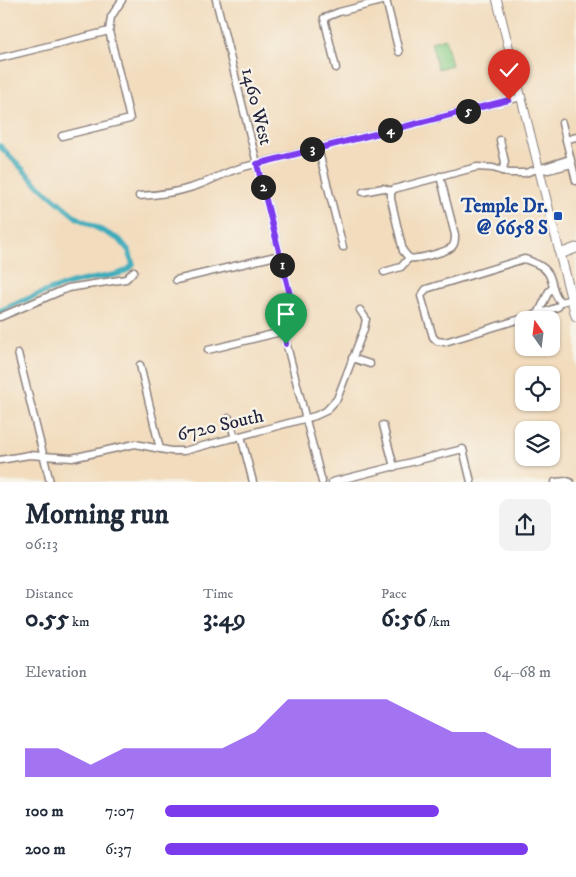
<!DOCTYPE html>
<html lang="en">
<head>
<meta charset="utf-8">
<style>
	body { margin:0; font-family:"IM FELL DW Pica",serif; background:#f2f2f3; color:#1f2937; height:100vh; display:flex; flex-direction:column; font-size:19px; white-space:nowrap }
	* { box-sizing:border-box; margin:0 }
	p { font-size:16px; color:#747a83 }
	.icon { flex:none; width:28px; height:28px; fill:none; stroke:currentColor; stroke-width:2; stroke-linecap:round; stroke-linejoin:round }
	.map { position:relative; height:482px; overflow:hidden }
	.panel { display:flex; flex-direction:column; background:#fff; flex:1 }
	.panel>* { flex:none }
	.needle { width:32px; rotate:346deg }
	.fabs { position:absolute; left:515px; top:311px; display:grid; gap:10px }
	.fabs a { display:grid; place-items:center; width:45px; height:45px; border-radius:10px; background:#fff; box-shadow:0 1px 4px #0004; font-size:25px }
	.pin { position:absolute; display:grid; place-items:center; width:42px; height:42px; color:#fff; margin:-51px -21px; border-radius:50% 50% 50% 0; rotate:-45deg; box-shadow:0 0 5px #0007 }
	.pin .icon { rotate:45deg }
	.km { position:absolute; width:25px; height:25px; margin:-12px; border-radius:50%; background:#222; color:#fff; font-size:14px; line-height:25px; text-align:center }
	.round { display:grid; place-items:center; flex:none; width:52px; height:52px; border-radius:10px; background:#f2f2f3 }
	.headline { display:flex; align-items:center; justify-content:space-between; height:85px; padding:0 25px }
	h1 { font-size:28px; font-weight:700; line-height:38px }
	.figures { display:grid; grid-template-columns:repeat(3,1fr); gap:8px; height:85px; padding:5px 25px }
	.figures div { display:grid; align-content:center }
	.figures b { font-size:25px; font-weight:700 }
	.figures small { font-size:14px; font-weight:400 }
	.figures p { font-size:14px }
	.chart { height:140px; padding:10px 25px }
	.chart p { display:flex; justify-content:space-between }
	.chart svg { width:100%; height:90px; margin-top:5px; fill:#7c3aed; opacity:.7 }
	ul { padding:0 25px; list-style:none; font-size:16px }
	li { display:grid; grid-template-columns:80px 60px 1fr; align-items:center; height:38px }
	li i { height:12px; border-radius:6px; background:#7c3aed }
	.map>svg:first-child { display:block }
	.garden { fill:#87cd88; stroke:#547862 }
	.lines { fill:none; stroke-linecap:round; stroke-linejoin:round }
	.canal { stroke:#3dabbb; stroke-width:5.5 }
	.minor-casing { stroke:#8a7f7c; stroke-width:9 }
	.tertiary-casing { stroke:#8a7f7c; stroke-width:10 }
	.secondary-casing { stroke:#8a7f7c; stroke-width:11 }
	.minor { stroke:#fff; stroke-width:6 }
	.tertiary { stroke:#fff; stroke-width:8 }
	.secondary { stroke:#fff; stroke-width:9 }
	.route-casing { stroke:#fff; stroke-width:10 }
	.route { stroke:#7c3aed; stroke-width:6 }
	.transit-dot { fill:#1a4fb4; stroke:#f7f3e8; stroke-width:2 }
	.labels { text-anchor:middle; stroke-width:4.5; stroke-linejoin:round; paint-order:stroke }
	.street-label { font-size:19px; fill:#22223b; stroke:#f7f3e8 }
	.transit-label { font-size:19px; font-weight:bold; fill:#164399; stroke:#f7f3e8; text-anchor:end }
</style>
</head>
<body>
<div class="map">
<svg width="576" height="482" viewBox="0 0 576 482">
	<rect width="100%" height="100%" fill="#f7f3e8"/>
	<filter id="ink" filterUnits="userSpaceOnUse"><feTurbulence type="fractalNoise" baseFrequency=".02" numOctaves="2"/><feDisplacementMap in="SourceGraphic" scale="10" xChannelSelector="R" yChannelSelector="G"/><feConvolveMatrix kernelMatrix="1 2 1 2 8 2 1 2 1" color-interpolation-filters="sRGB"/></filter>
	<filter id="wash" filterUnits="userSpaceOnUse"><feTurbulence type="fractalNoise" baseFrequency=".0096" numOctaves="4" result="noise"/><feDisplacementMap in="SourceGraphic" scale="20" xChannelSelector="R" yChannelSelector="G"/><feGaussianBlur stdDeviation="1.12" result="paint"/><feColorMatrix in="noise" values="0 0 0 0 0 0 0 0 0 0 0 0 0 0 0 0 0 1.4 0 .05"/><feComposite in="paint" operator="in"/></filter>
	<g filter="url(#wash)">
		<rect width="100%" height="100%" fill="#f2dcbd"/>
		<polygon class="garden" points="445,38 452,65 438,69 431,42"/>
		<g class="lines">
			<path class="canal" d="M0 146 36 183 76 217 120 240 129 251 133 265C123 276 110 275 97 278 63 283 31 297 0 311"/>
		</g>
	</g>
	<g filter="url(#ink)">
		<g class="lines">
			<g class="minor-casing">
				<g id="minor">
					<polyline points="216,0 290,295 290,307 285,338 322,482"/>
					<polyline points="0,58 109,31"/>
					<polyline points="336,68 324,18 339,12 386,0 399,52"/>
					<polyline points="562,123 576,181"/>
					<polyline points="62,136 130,119 109,31 111,17 122,0"/>
					<polyline points="500,140 505,162 502,171"/>
					<polyline points="566,140 576,137"/>
					<polyline points="318,148 343,247"/>
					<polyline points="541,169 548,170 572,164"/>
					<polyline points="363,192 383,188 392,191"/>
					<path d="M139 196C157 195 175 193 193 187 209 182 223 173 240 168L521 97"/>
					<polyline points="409,258 403,251 391,199 391,193 394,189 477,167 493,168 509,173 525,173 570,159"/>
					<path d="M409 258C416 260 446 252 452 247 455 244 455 240 455 235L440 176"/>
					<polyline points="384,272 401,267 409,258"/>
					<polyline points="176,280 280,255"/>
					<path d="M561 302 558 307 550 310 445 342 437 341 433 337 421 296 426 289 524 259C529 260 534 263 539 265 557 275 548 290 561 302L572 299"/>
					<polyline points="538,314 549,291 553,288"/>
					<polyline points="0,317 68,288 126,279 134,271"/>
					<polyline points="208,350 277,333 285,332"/>
					<polyline points="18,353 50,482"/>
					<polyline points="352,358 370,364"/>
					<polyline points="140,365 160,449"/>
					<polyline points="229,418 235,438"/>
					<polyline points="383,425 394,467"/>
					<polyline points="241,436 253,482"/>
					<polyline points="0,460 29,455 72,458 135,444 171,451 184,451 315,416 326,411 337,399 364,329 366,319 360,310"/>
					<polyline points="332,482 463,449 471,482"/>
					<polyline points="555,482 567,481 570,482"/>
				</g>
			</g>
			<g class="tertiary-casing">
				<polyline id="tertiary" points="497,0 560,254"/>
			</g>
			<g class="secondary-casing">
				<polyline id="secondary" points="576,248 560,254 576,316"/>
			</g>
			<use href="#minor" class="minor"/>
			<use href="#tertiary" class="tertiary"/>
			<use href="#secondary" class="secondary"/>
		</g>
	</g>
	<g class="lines" filter="url(#ink)">
		<g class="route-casing">
			<path id="route" d="M286 344C283 327 292 311 290 295L257 164 509 100"/>
		</g>
		<use href="#route" class="route"/>
	</g>
	<rect class="transit-dot" x="553" y="211" width="10" height="10" rx="2.5"/>
	<g class="labels">
		<g class="street-label">
			<text transform="translate(258 106) rotate(76)" y="7">1460 West</text>
			<text transform="translate(220 424) rotate(-13)" y="7">6720 South</text>
		</g>
		<g class="transit-label">
			<text x="548" y="212">Temple Dr.<tspan x="548" dy="22">@ 6658 S</tspan></text>
		</g>
	</g>
</svg>
<div class="fabs">
<a><svg class="needle" viewBox="-14 -14 28 28"><path d="M0-13l5 13h-10z" fill="#e53935"/><path d="M0 13l5-13h-10z" fill="#747a83"/></svg></a>
<a><svg class="icon" aria-label="locate" viewBox="0 0 24 24"><circle cx="12" cy="12" r="6"/><path d="M12 2v4M12 18v4M2 12h4M18 12h4"/></svg></a>
<a><svg class="icon" aria-label="layers" viewBox="0 0 24 24"><path d="M12 4l9 5-9 5-9-5zM3 14l9 5 9-5"/></svg></a>
</div>
<div class="pin" style="left:286px;top:344px;background:#1e9e55"><svg class="icon" aria-label="arrive" viewBox="0 0 24 24"><path d="M6 21V4h12l-3 4 3 4H6"/></svg></div>
<div class="pin" style="left:509px;top:100px;background:#d93025"><svg class="icon" aria-label="check" viewBox="0 0 24 24"><path d="M5 12l5 5 9-10"/></svg></div>
<b class="km" style="left:282px;top:265px">1</b>
<b class="km" style="left:263px;top:187px">2</b>
<b class="km" style="left:312px;top:149px">3</b>
<b class="km" style="left:390px;top:130px">4</b>
<b class="km" style="left:468px;top:111px">5</b>
</div>
<section class="panel">
<div class="headline"><div><h1>Morning run</h1><p>06:13</p></div><a class="round"><svg class="icon" aria-label="share" viewBox="0 0 24 24"><path d="M12 15V3M7 8l5-5 5 5M5 13v7h14v-7"/></svg></a></div>
<div class="figures">
<div><p>Distance</p><b>0.55<small> km</small></b></div>
<div><p>Time</p><b>3:49</b></div>
<div><p>Pace</p><b>6:56<small> /km</small></b></div>
</div>
<div class="chart"><p><span>Elevation</span>64–68 m</p>
<svg viewBox="0 0 160 44" preserveAspectRatio="none"><path d="M0 44V30L10 30L20 38L30 30L40 30L50 30L60 30L70 22L80 6L90 6L100 6L110 6L120 14L130 22L140 22L150 30L160 30V44z"/></svg>
</div>
<ul>
<li><b>100 m</b>7:07<i style="width:71%"></i></li>
<li><b>200 m</b>6:37<i style="width:94%"></i></li>
</ul>
</section>
</body>
</html>
